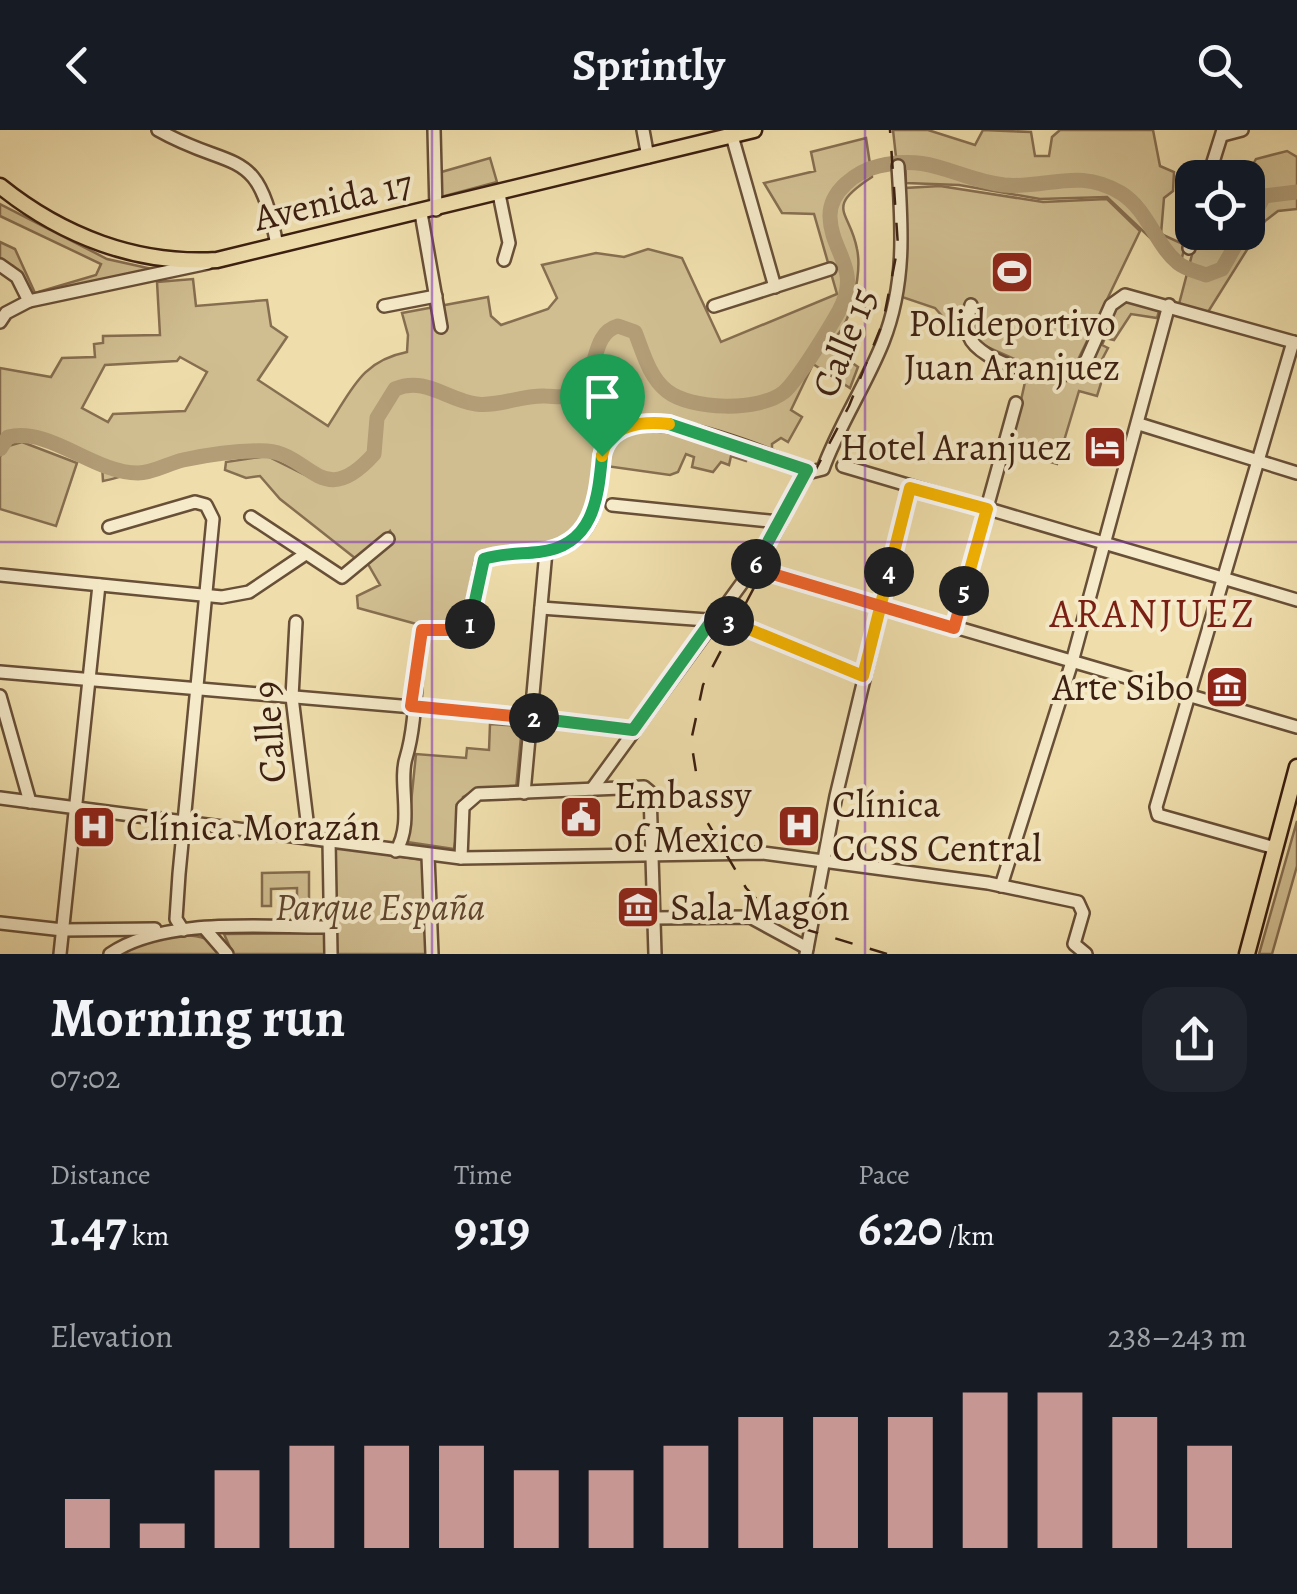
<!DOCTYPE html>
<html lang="en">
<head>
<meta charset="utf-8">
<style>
	body { margin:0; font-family:Alegreya,serif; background:#20242c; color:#f1f3f6; height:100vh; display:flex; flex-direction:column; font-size:38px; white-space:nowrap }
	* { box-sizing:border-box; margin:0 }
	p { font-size:32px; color:#9ea1a6 }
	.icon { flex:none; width:55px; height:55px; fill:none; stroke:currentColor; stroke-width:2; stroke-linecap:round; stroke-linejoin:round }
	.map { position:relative; height:824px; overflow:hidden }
	.side { display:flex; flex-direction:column; background:#171b24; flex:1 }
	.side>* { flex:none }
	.controls { position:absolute; left:1175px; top:30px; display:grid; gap:20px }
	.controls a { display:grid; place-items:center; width:90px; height:90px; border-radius:20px; background:#171b24; box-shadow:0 10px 40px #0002; font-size:50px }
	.pin { position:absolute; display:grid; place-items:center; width:85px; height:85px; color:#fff; margin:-102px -42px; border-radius:50% 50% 50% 0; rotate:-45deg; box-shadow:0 0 10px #0007 }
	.pin .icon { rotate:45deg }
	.km { position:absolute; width:50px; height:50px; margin:-25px; border-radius:50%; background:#222; color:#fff; font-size:28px; line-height:50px; text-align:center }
	.round { display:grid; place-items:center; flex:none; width:105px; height:105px; border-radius:30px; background:#20242c }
	.overview { display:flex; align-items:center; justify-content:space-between; height:170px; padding:0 50px }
	h1 { font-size:55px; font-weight:700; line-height:75px }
	.stats { display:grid; grid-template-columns:repeat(3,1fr); gap:15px; height:170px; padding:10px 50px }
	.stats div { display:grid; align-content:center }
	.stats b { font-size:50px; font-weight:700 }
	.stats small { font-size:28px; font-weight:400 }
	.stats p { font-size:28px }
	.chart { height:280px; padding:20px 50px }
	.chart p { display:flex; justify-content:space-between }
	.chart svg { width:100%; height:180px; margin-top:10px; stroke:#c59692; stroke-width:6 }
	header { display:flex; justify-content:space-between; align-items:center; height:130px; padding:0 50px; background:#171b24; font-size:45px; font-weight:700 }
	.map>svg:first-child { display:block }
	.green { fill:#d0be91; stroke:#866e50; stroke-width:2.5; fill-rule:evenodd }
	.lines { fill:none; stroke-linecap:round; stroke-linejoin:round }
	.river { stroke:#b29d77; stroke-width:15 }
	.minor-casing { stroke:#684f37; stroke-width:16 }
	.major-casing { stroke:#3b1f10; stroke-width:19 }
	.minor { stroke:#f5eac9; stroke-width:11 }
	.major { stroke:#efdeac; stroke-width:14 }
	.rail { stroke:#3b1f10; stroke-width:2.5; stroke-dasharray:18 18; stroke-linecap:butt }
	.split-1-casing { stroke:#fff; stroke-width:20 }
	.split-2-casing { stroke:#fff; stroke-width:20 }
	.split-3-casing { stroke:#fff; stroke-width:20 }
	.split-4-casing { stroke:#fff; stroke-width:20 }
	.split-5-casing { stroke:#fff; stroke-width:20 }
	.split-6-casing { stroke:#fff; stroke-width:20 }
	.split-7-casing { stroke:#fff; stroke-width:20 }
	.split-8-casing { stroke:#fff; stroke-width:20 }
	.split-1 { stroke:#22a559; stroke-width:12 }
	.split-2 { stroke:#f0652b; stroke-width:12 }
	.split-3 { stroke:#22a559; stroke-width:12 }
	.split-4 { stroke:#f5b400; stroke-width:12 }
	.split-5 { stroke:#f5b400; stroke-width:12 }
	.split-6 { stroke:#f0652b; stroke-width:12 }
	.split-7 { stroke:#22a559; stroke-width:12 }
	.split-8 { stroke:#f5b400; stroke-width:12 }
	.grid { fill:none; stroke:#7b2cbf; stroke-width:2.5; stroke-opacity:0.55 }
	.labels { text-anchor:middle; stroke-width:8; stroke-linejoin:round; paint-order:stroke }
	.street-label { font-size:38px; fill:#3b1f10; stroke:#f5eac9 }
	.poi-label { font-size:38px; fill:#3b1f10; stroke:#f5eac9; text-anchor:start }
	.park-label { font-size:38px; font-style:italic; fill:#604730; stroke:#f5eac9 }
	.neighbourhood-label { font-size:40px; letter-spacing:2.5px; fill:#7a1f14; stroke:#f5eac9 }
</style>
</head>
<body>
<header><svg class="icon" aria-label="back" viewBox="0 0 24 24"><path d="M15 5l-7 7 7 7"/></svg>Sprintly<svg class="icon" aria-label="search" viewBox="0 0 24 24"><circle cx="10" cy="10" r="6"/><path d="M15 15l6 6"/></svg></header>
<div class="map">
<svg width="1297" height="824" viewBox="0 0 1297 824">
	<rect width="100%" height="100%" fill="#efdeac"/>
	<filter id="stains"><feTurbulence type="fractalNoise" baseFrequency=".002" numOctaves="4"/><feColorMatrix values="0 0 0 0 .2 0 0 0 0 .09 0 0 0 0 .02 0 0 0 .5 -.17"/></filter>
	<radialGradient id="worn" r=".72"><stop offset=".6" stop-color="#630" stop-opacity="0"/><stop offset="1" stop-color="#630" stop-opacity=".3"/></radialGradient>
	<g class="green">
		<polygon points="893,0 928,0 975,15 983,0 1031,2 1035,26 1049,26 1052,7 1060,0 1153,0 1160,36 1174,42 1173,61 1164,68 1161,104 1185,115 1180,136 1107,67 1040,69 959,55 906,53 905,27 896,27"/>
		<path d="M866 8 872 47C823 79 850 80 857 119 862 142 851 196 833 209L831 218 858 237 850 258 813 234 791 280 802 287 788 312 781 308 772 314V322C736 310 698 293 660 289 567 280 625 376 570 407 544 421 508 421 479 425L468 487 458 497 420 495 358 478 357 466 380 455 368 434 394 409 390 401 360 432 280 369 260 346 246 348 225 340 226 332 267 326 319 352C272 293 164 338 103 351L102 335C71 326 27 287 0 316V238L51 247 62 228 95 227 94 214 103 213V206L160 205 157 152 193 149 196 176 267 170 271 196 287 207 258 250 328 296C352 260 361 231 407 222L408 205 402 183 488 167 491 186 501 195 548 179 557 168 542 135 596 123 624 127 648 119 682 128 721 212 837 164 814 84 782 83 764 53 815 41 811 22ZM180 227 207 242 185 281 113 284 108 292 82 278 105 235 177 231Z"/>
		<polygon points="1287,21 1297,27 1297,79 1278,81 1265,91 1208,182 1179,174 1194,117 1209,117 1217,103 1248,102 1246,47 1256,29"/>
		<polygon points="490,28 497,52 441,67 438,43"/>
		<polygon points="940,56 1043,72 1107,69 1140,101 1075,236 1066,241 1039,240 958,204 935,178 899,166 907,119 905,58"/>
		<polygon points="0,74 107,129 161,141 31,166 13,136 0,130 0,112 15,119 35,163 96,145 101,134 0,86"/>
		<polygon points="1118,170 1161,174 1157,188 1131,184 1114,210 1105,208 1102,215 1108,218 1095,243 1103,247 1097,266 1079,261 1057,334 1010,320 1027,243 1077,245"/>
		<polygon points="653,298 693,305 749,325 746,331 731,326 729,335 721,332 713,342 692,337 694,327 686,324 678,342 670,345 606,336 608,321 619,305"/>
		<polygon points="22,312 77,333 56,396 0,379 0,327 5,317"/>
		<polygon points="490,594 522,596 516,659 474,661 463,667 454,719 407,712 416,624 466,628 467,618 489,620"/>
		<polygon points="1297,691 1297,736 1272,824 1259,824"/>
		<polygon points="333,717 424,730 427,824 334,824"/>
		<polygon points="309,742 309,775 297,776 297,758 271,759 271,776 262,776 262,743"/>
		<polygon points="325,803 326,824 233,824 224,804"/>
		<path d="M183 805C200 806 212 807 221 824H121L135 814Z"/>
	</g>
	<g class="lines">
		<g class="river">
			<polyline points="1248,96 1264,66 1297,62"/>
			<path d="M0 319 8 307C51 297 93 343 138 343 153 343 169 333 183 330 207 325 242 320 267 321 311 324 322 382 374 324L377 288 395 259C425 246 447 270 476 274 498 277 522 265 545 266 553 266 559 268 567 266 603 255 586 205 618 196L635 202C643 222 649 247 667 261 691 280 759 282 784 262 797 251 829 199 839 181 862 139 831 123 830 87 829 61 857 41 879 36 932 23 955 49 1004 55 1048 59 1078 37 1121 63 1148 80 1155 114 1178 133 1185 139 1198 142 1206 145L1222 139 1243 102"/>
		</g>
		<g class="minor-casing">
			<g id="minor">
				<path d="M158 0C234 43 259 13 277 116"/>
				<polyline points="434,0 436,80"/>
				<polyline points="643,0 648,27"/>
				<polyline points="1223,5 1242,0"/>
				<polyline points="732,6 775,157"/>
				<polyline points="1208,48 1223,0"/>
				<polyline points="499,64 509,113 504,130"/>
				<polyline points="421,83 441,197"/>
				<polyline points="1189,118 1193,102"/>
				<polyline points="0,135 17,147 29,171 208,133"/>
				<path d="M971 175C969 184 965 197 969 206 979 233 1060 257 1083 238L1111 175 1125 165 1297 213"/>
				<polyline points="384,176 436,166"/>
				<polyline points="714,176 830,139"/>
				<polyline points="0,192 6,183 29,171"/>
				<polyline points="1139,294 1297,343"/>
				<polyline points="843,336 1297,470"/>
				<polyline points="612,375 779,392"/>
				<polyline points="251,387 342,447 388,409"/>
				<polyline points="109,397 195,372 206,375 213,389 179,744 176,789 183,800"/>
				<polyline points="753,438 1297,597"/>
				<polyline points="0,445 222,467 249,462 304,425"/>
				<polyline points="541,478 735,492 863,546"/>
				<polyline points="296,492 292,567 309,707"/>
				<polyline points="954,497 1016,273"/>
				<polyline points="0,542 531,587 633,600"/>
				<polyline points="0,566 30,672"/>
				<polyline points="592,659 753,438 807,340"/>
				<polyline points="524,663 546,421"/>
				<polyline points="0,668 461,728 763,723 988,753 1078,772 1083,783 1074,814 1086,824"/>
				<polyline points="329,710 331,824"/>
				<polyline points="1275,718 1158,685 1156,677 1293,212"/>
				<path d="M396 721C414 693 398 653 406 628 417 592 415 544 420 504L426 498 458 500 469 496 481 433 488 426C513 424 548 427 570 413 602 393 597 354 603 323 616 256 773 327 811 342L823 339C839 295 866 255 883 212 906 154 902 97 898 36"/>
				<polyline points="428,726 432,824"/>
				<polyline points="461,728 463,677 478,664 644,657 650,662 655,824"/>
				<polyline points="1001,756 1072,532 1169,175"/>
				<polyline points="654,788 750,787 807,818"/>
				<polyline points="0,793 63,800 155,799"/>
				<polyline points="206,800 227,824"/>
				<polyline points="60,824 99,455"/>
				<path d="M110 824C165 786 266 798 331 797"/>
				<polyline points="806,824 836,666 910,358"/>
			</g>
		</g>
		<g class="major-casing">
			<g id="major">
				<path d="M0 56C62 106 137 135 217 130L754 0"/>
				<polyline points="1247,824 1297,637"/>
			</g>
		</g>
		<use href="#minor" class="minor"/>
		<use href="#major" class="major"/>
		<polyline class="rail" points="887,824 801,798 768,781 746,758 703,685 691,611 703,555 849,276 883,192 898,116 890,0"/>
	</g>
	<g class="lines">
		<g class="split-1-casing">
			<path id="split-1" d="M470 494 484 429C501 423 521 424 539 422 593 416 598 370 602 326"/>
		</g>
		<g class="split-2-casing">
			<polyline id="split-2" points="470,494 458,500 422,500 411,576 534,588"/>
		</g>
		<g class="split-3-casing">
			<polyline id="split-3" points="534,588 633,600 712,490 729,491"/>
		</g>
		<g class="split-4-casing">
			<polyline id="split-4" points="729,491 863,546 889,442"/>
		</g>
		<g class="split-5-casing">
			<polyline id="split-5" points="889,442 910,358 987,379 964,461"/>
		</g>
		<g class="split-6-casing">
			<polyline id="split-6" points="756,434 753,438 954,498 964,461"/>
		</g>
		<g class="split-7-casing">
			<polyline id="split-7" points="669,294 807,340 756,434"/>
		</g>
		<g class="split-8-casing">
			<path id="split-8" d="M602 326C608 294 643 291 669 294"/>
		</g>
		<use href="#split-1" class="split-1"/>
		<use href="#split-2" class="split-2"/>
		<use href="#split-3" class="split-3"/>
		<use href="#split-4" class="split-4"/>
		<use href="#split-5" class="split-5"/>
		<use href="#split-6" class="split-6"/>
		<use href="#split-7" class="split-7"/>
		<use href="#split-8" class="split-8"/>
	</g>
	<path class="grid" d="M432 0V824M865 0V824M0 412H1297"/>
	<defs>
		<g id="stadium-square" transform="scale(2.25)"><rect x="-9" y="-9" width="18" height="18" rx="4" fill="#8f2418" stroke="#f5eac9"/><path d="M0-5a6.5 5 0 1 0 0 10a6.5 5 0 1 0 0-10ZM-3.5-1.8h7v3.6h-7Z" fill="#fff"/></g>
		<g id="hotel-square" transform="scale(2.25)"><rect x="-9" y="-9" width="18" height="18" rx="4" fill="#8f2418" stroke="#f5eac9"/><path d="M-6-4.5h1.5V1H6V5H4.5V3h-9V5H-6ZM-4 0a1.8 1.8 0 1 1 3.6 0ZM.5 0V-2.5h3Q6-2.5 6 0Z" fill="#fff"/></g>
		<g id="museum-square" transform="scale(2.25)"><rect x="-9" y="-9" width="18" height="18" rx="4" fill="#8f2418" stroke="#f5eac9"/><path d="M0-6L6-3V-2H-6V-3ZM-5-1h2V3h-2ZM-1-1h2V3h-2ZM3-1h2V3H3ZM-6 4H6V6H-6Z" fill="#fff"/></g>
		<g id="civic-square" transform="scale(2.25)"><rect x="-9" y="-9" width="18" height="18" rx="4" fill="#8f2418" stroke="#f5eac9"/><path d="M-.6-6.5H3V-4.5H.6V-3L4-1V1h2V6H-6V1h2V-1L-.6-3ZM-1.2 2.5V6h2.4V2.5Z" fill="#fff"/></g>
		<g id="hospital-square" transform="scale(2.25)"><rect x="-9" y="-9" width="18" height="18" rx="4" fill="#8f2418" stroke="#f5eac9"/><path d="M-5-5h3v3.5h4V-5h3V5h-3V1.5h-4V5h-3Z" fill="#fff"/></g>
	</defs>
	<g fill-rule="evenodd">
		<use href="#stadium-square" x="1012" y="142"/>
		<use href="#hotel-square" x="1105" y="317"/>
		<use href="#museum-square" x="1227" y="557"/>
		<use href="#civic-square" x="581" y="687"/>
		<use href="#hospital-square" x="799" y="696"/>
		<use href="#hospital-square" x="94" y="697"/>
		<use href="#museum-square" x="638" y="777"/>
	</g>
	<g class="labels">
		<g class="street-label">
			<text transform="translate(333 70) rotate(-13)" y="13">Avenida 17</text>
			<text transform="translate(844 212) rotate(-68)" y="13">Calle 15</text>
			<text transform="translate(269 602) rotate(-94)" y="13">Calle 9</text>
		</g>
		<g class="poi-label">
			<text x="1012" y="206" text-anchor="middle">Polideportivo<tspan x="1012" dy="44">Juan Aranjuez</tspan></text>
			<text x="1072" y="330" text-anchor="end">Hotel Aranjuez</text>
			<text x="1194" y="570" text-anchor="end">Arte Sibo</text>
			<text x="614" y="678">Embassy<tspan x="614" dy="44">of Mexico</tspan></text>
			<text x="832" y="687">Clínica<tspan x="832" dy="44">CCSS Central</tspan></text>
			<text x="126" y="710">Clínica Morazán</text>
			<text x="670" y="790">Sala Magón</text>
		</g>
		<g class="park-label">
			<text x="380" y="790">Parque España</text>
		</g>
		<g class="neighbourhood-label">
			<text x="1153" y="497">ARANJUEZ</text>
		</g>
	</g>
	<rect width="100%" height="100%" filter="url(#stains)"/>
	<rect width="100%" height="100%" fill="url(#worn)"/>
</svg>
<div class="controls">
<a><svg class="icon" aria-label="locate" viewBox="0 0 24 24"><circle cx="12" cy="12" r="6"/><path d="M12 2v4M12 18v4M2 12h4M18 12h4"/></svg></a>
</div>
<div class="pin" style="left:602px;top:326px;background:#1e9e55"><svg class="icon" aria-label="arrive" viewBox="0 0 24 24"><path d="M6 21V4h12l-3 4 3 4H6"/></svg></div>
<b class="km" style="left:470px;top:494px">1</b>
<b class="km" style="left:534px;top:588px">2</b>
<b class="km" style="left:729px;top:491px">3</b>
<b class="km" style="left:889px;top:442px">4</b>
<b class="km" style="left:964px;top:461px">5</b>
<b class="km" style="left:756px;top:434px">6</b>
</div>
<section class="side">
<div class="overview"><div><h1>Morning run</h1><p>07:02</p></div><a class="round"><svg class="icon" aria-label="share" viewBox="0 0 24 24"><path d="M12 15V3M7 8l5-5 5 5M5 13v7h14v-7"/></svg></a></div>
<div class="stats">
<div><p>Distance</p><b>1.47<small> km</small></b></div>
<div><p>Time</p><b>9:19</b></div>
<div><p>Pace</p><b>6:20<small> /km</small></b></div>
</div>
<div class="chart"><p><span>Elevation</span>238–243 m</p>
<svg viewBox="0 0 160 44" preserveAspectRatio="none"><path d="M5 44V32M15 44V38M25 44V25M35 44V19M45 44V19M55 44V19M65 44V25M75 44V25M85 44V19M95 44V12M105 44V12M115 44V12M125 44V6M135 44V6M145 44V12M155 44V19"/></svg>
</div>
</section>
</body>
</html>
